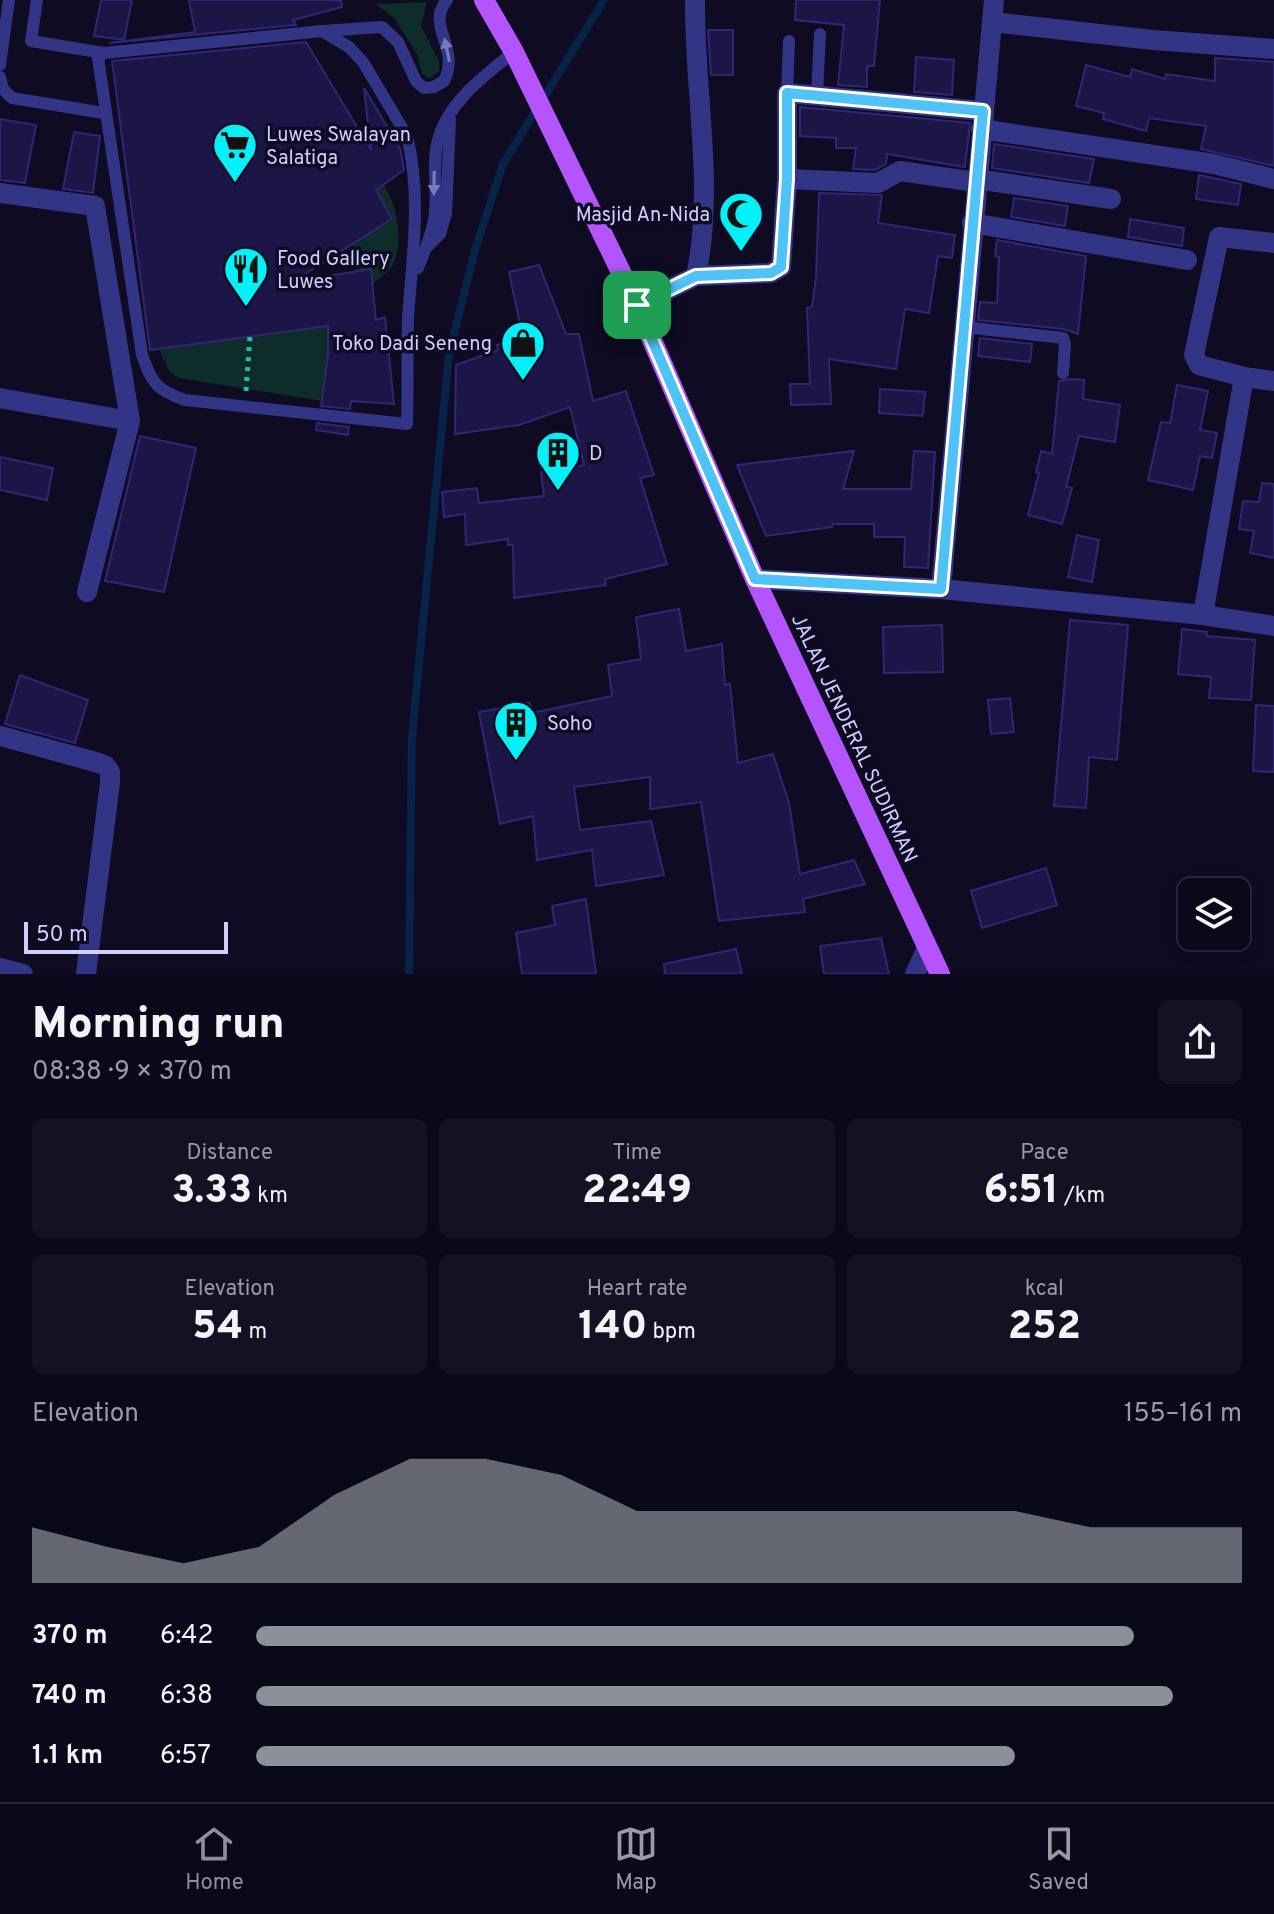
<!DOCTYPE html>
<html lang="en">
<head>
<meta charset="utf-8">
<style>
	body { margin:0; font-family:Overpass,sans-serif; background:#131123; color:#f1f3f6; height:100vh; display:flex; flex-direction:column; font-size:30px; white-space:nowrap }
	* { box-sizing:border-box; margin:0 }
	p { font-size:26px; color:#999aa2 }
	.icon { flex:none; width:44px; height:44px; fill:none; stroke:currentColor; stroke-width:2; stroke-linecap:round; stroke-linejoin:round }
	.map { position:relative; height:974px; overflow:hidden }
	.panel { display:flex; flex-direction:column; background:#0a081a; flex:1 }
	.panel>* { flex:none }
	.controls { position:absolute; left:1178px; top:878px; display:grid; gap:16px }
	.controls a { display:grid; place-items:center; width:72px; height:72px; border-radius:12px; background:#0a081a; box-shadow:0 4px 12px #0003,0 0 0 2px #2a2939; font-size:40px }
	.scale { position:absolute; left:24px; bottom:20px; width:204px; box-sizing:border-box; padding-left:8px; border:4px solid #d0cdff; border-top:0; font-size:22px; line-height:28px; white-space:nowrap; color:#d0cdff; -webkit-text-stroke:6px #0e0b23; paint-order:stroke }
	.pin { position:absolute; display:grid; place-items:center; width:68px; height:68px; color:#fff; margin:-34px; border-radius:16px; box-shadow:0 4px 12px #0006 }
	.round { display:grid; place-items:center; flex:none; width:84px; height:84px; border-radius:12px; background:#131123 }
	.headline { display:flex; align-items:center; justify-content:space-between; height:136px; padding:0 32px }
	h1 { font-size:44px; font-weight:800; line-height:60px }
	.metrics { display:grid; grid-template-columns:repeat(3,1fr); gap:12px; height:136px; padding:8px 32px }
	.metrics div { display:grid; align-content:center; border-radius:12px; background:#131123; text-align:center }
	.metrics b { font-size:40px; font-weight:800 }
	.metrics small { font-size:22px; font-weight:400 }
	.metrics p { font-size:22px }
	.chart { height:224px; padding:16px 32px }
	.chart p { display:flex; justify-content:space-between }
	.chart svg { width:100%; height:144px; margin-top:8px; fill:#8c9099; opacity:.7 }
	ul { padding:0 32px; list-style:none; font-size:26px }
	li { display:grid; grid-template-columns:128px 96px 1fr; align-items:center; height:60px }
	li i { height:20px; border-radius:10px; background:#8c9099 }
	.menu { display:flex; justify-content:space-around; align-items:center; height:112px; border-top:2px solid #2a2939; background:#0a081a; font-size:22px; color:#999aa2 }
	.menu a { display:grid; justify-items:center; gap:4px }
	.menu .current { color:#8c9099 }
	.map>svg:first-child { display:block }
	.green { fill:#0e2d2a }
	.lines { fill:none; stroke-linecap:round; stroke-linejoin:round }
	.stream { stroke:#072347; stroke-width:8 }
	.building { fill:#1c1646; stroke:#302674; stroke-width:2 }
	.path { stroke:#23bea9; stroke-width:5; stroke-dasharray:4 6; stroke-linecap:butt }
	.service { stroke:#323586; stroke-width:12 }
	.minor { stroke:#323586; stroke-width:20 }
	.tertiary { stroke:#323586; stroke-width:20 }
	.primary { stroke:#b354ff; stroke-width:20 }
	.oneway { fill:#7979bc }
	.route-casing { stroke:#fff; stroke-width:16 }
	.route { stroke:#4fc3f7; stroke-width:10 }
	.labels { text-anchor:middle; stroke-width:7; stroke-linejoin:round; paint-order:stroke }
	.poi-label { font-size:20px; fill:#d0cdff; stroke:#0e0b23; text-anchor:start }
	.street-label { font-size:20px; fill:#d0cdff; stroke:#0e0b23 }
</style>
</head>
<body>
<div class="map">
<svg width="1274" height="974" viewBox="0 0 1274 974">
	<rect width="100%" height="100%" fill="#0e0b23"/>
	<g class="green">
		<polygon points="427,2 421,26 440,63 439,71 429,79 422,74 417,54 395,19 376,4"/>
		<path d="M384 185C397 205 405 244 392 266 388 273 379 279 372 284L371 269 355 271 352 244 392 219 376 190Z"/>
		<polygon points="328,326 328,355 322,401 179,378 169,371 159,349"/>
	</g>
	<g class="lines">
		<polyline class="stream" points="409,974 412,735 449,354 475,250 503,164 604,0"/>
	</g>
	<g class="building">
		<polygon points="101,0 132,0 124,40 94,36"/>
		<polygon points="189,0 341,0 342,7 293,20 296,25 109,43 195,32"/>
		<polygon points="796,0 880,0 874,66 867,66 867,87 838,85 844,25 795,20"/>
		<polygon points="708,30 733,30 733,75 711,75"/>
		<polygon points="306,42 371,150 364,88 400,148 404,170 376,190 392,219 292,282 371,269 376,320 385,317 394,404 351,401 350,409 321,406 328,355 328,326 150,350 112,61"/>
		<polygon points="916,57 954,60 952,95 914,92"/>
		<polygon points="1215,58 1274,62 1274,166 1201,149 1206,126 1149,118 1146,131 1103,119 1104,113 1076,106 1086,65 1130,77 1132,69 1165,79 1166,74 1215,81"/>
		<polygon points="800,107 970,123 965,167 887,154 886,164 875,170 853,169 856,148 836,148 836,138 800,136"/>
		<polygon points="0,119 36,125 25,183 0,180"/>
		<polygon points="74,132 100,136 93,193 63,189"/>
		<polygon points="994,144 1094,159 1089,183 992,168"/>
		<polygon points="1199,175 1241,184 1238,205 1196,199"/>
		<polygon points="819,193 882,195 878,223 955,235 952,258 938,256 929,313 905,309 896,369 829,359 831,404 791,405 790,384 810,384 807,308 812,307 816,277"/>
		<polygon points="1014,198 1068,206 1065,226 1011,217"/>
		<polygon points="1130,219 1184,228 1182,246 1128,237"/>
		<polygon points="997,240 1086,256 1078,334 1064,329 978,320 980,302 997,303 999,257 995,256"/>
		<polygon points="539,265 566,334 579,334 593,401 626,391 654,475 640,478 667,564 605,579 606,585 514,598 513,545 508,545 508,539 466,545 465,514 444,517 442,492 477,488 479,503 544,496 541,472 584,465 570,407 519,425 455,434 456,365 498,350 497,345 523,338 509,272"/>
		<polygon points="980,338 1032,344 1030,362 978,356"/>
		<polygon points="1070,379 1084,380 1083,399 1120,405 1115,442 1079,436 1066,487 1072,488 1062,524 1028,515 1039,473 1036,472 1041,451 1052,454 1059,381"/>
		<polygon points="1177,385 1208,391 1200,430 1217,433 1212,458 1200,456 1193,490 1148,480 1161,422 1170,423"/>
		<polygon points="880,389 925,392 923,416 879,413"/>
		<polygon points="317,423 349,427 348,435 316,430"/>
		<polygon points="140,436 196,448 164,592 105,581"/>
		<polygon points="854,451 843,489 911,489 914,451 935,452 928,568 904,567 905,537 874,537 874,524 833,524 832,527 766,536 737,465"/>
		<polygon points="0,457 53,468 47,500 0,490"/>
		<polygon points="1262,483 1274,484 1274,558 1250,553 1254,531 1239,529 1243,501 1259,502"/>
		<polygon points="1077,535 1099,540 1092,582 1068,577"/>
		<polygon points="679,609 686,651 722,644 725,685 730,684 738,763 773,754 789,803 800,874 854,860 865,884 803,899 805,912 719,921 701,802 650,809 650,777 574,787 580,830 651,821 664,875 596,886 592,850 537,860 533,816 500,824 479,712 530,703 532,713 612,696 608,665 641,659 636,617"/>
		<polygon points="1070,620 1128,625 1117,760 1089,757 1086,808 1054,806"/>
		<polygon points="942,625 943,672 884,673 883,627"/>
		<polygon points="1182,629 1207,632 1207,636 1255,640 1251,700 1209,698 1211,677 1178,674"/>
		<polygon points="20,675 88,700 75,743 5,724"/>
		<polygon points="1010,698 1014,732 991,734 988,700"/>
		<polygon points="1256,705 1274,706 1274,772 1253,771"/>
		<polygon points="1046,868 1057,905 982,928 971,891"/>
		<polygon points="586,899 596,974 522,974 516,933 555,925 552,906"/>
		<polygon points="881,938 889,974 824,974 820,946"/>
		<polygon points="736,949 742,974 665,974 664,964"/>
	</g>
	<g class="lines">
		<polyline class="path" points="246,391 250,336"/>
		<g class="service">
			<polyline points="37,0 31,41 104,53"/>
			<path d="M322 31 349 47 363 62 407 136C422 197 412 258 408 319 407 354 408 389 407 424L185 400C156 390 152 383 142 355L98 58 104 53Z"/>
			<path d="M322 31 382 27 398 42 416 81 424 88 434 87 444 81C461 48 425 26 447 0"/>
			<polyline points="0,65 9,0"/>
			<polyline points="0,77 3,89 12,98 104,113"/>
			<polyline points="787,93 789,41"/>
			<polyline points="817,95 820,34"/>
			<polyline points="427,247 440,234 446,214 450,120"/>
			<path d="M418 268C424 253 431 236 434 220 439 194 431 166 438 140 448 102 485 75 514 52"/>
			<polyline points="964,327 1063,338 1065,344 1063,373"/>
		</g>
		<g class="minor">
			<polyline points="993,22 1153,40 1274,49"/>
			<polyline points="981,129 1214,164 1274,179"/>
			<polyline points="787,179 878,183 900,171 976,182"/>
			<polyline points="976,179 1111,199"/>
			<polyline points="0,193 95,206 130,421"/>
			<polyline points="972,223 1187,260"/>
			<polyline points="1274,243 1219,237 1194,355 1199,365 1244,377 1274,381"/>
			<polyline points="696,276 771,273 781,267 787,179 787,93 983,111"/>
			<path d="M637 305 696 276C715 186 694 92 695 0"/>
			<polyline points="0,398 130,421 87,592"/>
			<polyline points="941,589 1203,615 1274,626"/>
			<polyline points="1203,615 1244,377"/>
			<polyline points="0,736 99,763 106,766 110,772 110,783 86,974"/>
			<polyline points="0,968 23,974"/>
		</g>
		<g class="tertiary">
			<polyline points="755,579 941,589 994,0"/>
			<polyline points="915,974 927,948"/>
		</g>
		<polyline class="primary" points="484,0 514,52 637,305 755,579 940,974"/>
	</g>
	<defs><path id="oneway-solid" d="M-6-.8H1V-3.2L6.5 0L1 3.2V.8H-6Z" transform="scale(2)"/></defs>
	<g class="oneway">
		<use href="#oneway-solid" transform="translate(447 50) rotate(-102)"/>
		<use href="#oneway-solid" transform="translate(434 183) rotate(91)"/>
	</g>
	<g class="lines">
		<g class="route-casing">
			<polygon id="route" points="787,93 983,111 941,589 755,579 637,305 696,276 771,273 781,267 787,179"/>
		</g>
		<use href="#route" class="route"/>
	</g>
	<defs>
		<g id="supermarket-pin" transform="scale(2.3)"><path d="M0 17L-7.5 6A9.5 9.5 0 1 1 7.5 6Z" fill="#00f1f8" stroke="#0e0b23"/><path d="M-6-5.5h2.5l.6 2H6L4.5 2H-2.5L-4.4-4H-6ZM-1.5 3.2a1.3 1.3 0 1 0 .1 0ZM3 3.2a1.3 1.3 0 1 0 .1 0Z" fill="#111"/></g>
		<g id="mosque-pin" transform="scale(2.3)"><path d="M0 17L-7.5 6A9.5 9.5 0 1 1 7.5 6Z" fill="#00f1f8" stroke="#0e0b23"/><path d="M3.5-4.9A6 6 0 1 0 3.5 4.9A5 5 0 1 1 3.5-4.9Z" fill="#111"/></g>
		<g id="restaurant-pin" transform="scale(2.3)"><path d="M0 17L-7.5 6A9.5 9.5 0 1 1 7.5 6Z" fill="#00f1f8" stroke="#0e0b23"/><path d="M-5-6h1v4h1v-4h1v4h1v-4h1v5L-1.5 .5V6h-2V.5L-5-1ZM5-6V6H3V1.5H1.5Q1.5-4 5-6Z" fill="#111"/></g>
		<g id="shop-pin" transform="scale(2.3)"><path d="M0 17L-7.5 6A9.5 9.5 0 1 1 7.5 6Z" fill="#00f1f8" stroke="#0e0b23"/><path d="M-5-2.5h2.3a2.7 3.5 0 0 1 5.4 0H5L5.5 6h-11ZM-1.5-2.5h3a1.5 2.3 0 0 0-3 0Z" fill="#111"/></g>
		<g id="building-pin" transform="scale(2.3)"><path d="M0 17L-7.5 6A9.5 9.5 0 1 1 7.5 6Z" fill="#00f1f8" stroke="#0e0b23"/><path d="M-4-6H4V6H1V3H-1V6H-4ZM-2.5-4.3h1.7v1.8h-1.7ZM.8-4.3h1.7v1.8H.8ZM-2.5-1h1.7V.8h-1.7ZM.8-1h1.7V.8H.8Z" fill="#111"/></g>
	</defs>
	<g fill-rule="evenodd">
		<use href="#supermarket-pin" x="235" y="145"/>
		<use href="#mosque-pin" x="741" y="214"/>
		<use href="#restaurant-pin" x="246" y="269"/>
		<use href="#shop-pin" x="523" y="343"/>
		<use href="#building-pin" x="558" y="453"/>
		<use href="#building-pin" x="516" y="723"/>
	</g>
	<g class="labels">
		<g class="poi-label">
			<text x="266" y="141">Luwes Swalayan<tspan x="266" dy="23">Salatiga</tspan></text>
			<text x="710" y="221" text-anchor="end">Masjid An-Nida</text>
			<text x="277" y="265">Food Gallery<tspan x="277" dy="23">Luwes</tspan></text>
			<text x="492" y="350" text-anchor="end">Toko Dadi Seneng</text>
			<text x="589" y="460">D</text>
			<text x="547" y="730">Soho</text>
		</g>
		<g class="street-label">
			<text transform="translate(855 738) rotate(65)" y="7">JALAN JENDERAL SUDIRMAN</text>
		</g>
	</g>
</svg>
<div class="controls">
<a><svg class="icon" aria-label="layers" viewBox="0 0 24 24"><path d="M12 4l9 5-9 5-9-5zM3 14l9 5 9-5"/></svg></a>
</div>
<div class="scale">50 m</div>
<div class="pin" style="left:637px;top:305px;background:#1e9e55"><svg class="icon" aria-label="arrive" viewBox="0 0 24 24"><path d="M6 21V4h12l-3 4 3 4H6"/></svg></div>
</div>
<section class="panel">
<div class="headline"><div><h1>Morning run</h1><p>08:38 · 9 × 370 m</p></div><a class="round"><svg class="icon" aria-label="share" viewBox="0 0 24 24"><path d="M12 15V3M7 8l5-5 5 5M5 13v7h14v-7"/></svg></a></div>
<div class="metrics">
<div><p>Distance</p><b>3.33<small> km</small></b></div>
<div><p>Time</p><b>22:49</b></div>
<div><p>Pace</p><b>6:51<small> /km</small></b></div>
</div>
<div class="metrics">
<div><p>Elevation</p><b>54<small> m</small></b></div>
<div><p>Heart rate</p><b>140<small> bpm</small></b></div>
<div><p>kcal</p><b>252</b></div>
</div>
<div class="chart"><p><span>Elevation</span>155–161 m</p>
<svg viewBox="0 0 160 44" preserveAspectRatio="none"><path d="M0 44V27L10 33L20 38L30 33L40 17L50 6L60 6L70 11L80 22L90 22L100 22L110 22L120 22L130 22L140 27L150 27L160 27V44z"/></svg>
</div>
<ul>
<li><b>370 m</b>6:42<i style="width:89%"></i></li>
<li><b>740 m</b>6:38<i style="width:93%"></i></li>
<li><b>1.1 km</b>6:57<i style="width:77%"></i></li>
</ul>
</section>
<nav class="menu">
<a class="current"><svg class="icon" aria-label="home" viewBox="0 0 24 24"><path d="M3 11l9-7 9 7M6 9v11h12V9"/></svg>Home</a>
<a><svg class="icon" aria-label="map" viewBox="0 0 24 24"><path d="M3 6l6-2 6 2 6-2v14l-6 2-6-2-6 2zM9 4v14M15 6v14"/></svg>Map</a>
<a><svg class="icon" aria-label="saved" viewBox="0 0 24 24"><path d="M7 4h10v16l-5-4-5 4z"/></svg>Saved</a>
</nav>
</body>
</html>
